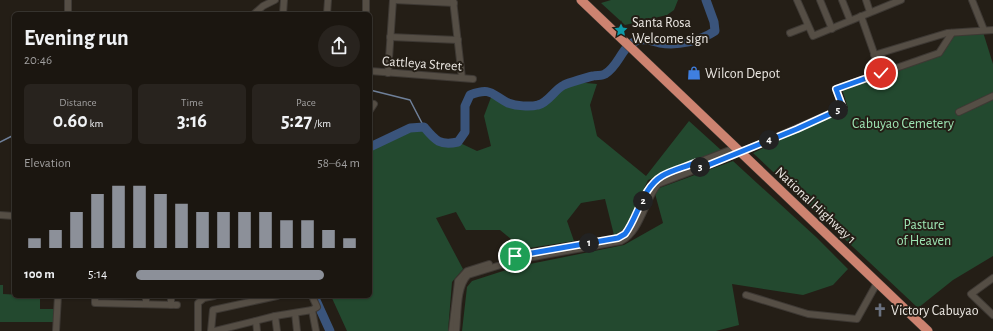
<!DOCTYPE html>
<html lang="en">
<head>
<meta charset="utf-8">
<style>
	body { margin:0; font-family:"Alegreya Sans",sans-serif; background:#28231e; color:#f1f3f6; height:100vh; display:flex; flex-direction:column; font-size:15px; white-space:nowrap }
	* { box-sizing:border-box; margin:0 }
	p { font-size:13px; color:#a09f9f }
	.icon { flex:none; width:22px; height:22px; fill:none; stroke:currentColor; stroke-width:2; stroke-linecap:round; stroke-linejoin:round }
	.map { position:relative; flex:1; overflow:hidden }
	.side { position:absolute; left:12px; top:12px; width:360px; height:286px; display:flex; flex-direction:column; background:#1b1610; border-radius:6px; box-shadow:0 1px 3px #0004,0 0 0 1px #393530 }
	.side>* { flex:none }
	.pin { position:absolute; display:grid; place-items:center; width:34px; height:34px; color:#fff; margin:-17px; border:2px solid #fff; border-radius:50%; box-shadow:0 1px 4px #0007 }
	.km { position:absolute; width:20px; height:20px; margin:-10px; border-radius:50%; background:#222; color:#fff; font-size:11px; line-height:20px; text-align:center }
	.round { display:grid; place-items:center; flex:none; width:42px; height:42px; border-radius:21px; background:#28231e }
	.overview { display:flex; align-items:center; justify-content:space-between; height:68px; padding:0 12px }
	h1 { font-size:22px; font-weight:600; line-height:30px }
	.stats { display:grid; grid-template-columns:repeat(3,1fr); gap:6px; height:68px; padding:4px 12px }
	.stats div { display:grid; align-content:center; border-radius:6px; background:#28231e; text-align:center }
	.stats b { font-size:20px; font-weight:600 }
	.stats small { font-size:11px; font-weight:400 }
	.stats p { font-size:11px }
	.chart { height:112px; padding:8px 12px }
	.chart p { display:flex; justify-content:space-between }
	.chart svg { width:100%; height:72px; margin-top:4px; stroke:#8c9099; stroke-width:6 }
	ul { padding:0 12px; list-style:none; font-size:13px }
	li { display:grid; grid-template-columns:64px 48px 1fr; align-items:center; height:30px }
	li i { height:10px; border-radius:5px; background:#8c9099 }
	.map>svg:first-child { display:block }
	.green { fill:#23492f }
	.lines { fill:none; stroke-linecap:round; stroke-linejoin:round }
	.stream { stroke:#6f809a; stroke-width:1.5 }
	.river { stroke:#3a547b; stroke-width:9 }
	.minor-casing { stroke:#3e3934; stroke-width:8 }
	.highway-casing { stroke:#3e3934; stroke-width:10 }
	.minor { stroke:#554e45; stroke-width:6 }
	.highway { stroke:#cd8370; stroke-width:9 }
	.route-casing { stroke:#fff; stroke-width:8 }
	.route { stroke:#1a73e8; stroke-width:5 }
	.labels { text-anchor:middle; stroke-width:4; stroke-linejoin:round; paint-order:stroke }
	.poi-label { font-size:14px; fill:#ebe7e2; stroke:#241e16; text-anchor:start }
	.street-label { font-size:14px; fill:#ebe7e2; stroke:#241e16 }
	.park-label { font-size:14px; fill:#9ee5b3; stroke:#241e16 }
</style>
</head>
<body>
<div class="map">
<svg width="993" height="331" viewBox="0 0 993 331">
	<rect width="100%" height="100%" fill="#241e16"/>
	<g class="green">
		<polygon points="611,0 678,0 674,10 667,15 625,25 601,3"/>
		<polygon points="983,32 993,64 993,256 953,280 918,308 753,153 848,108 842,89 942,54 953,36"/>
		<path d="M575 82 597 84 590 105 597 136 646 176 689 121 721 150 648 180 623 233 614 235 605 199 581 203 567 221 574 241 523 249 500 230H466L456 212 436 218 463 269 452 282 448 331H347L331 296H370V147L410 128 424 127 435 139 446 145 458 142 477 151 491 146 484 116 493 92C505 100 527 114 542 104 555 94 557 85 575 82Z"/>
		<polygon points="733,161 816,237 848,269 833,285 803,295 732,284 739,325 716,331 462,331 467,287 472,281 515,267 624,245 663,223 654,190"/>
		<polygon points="0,285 3,285 3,294 40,296 40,309 57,309 56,322 0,322"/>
	</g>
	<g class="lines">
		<g class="stream">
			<polyline points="370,90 410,100 424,127"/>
			<polyline points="0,142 14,135"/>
		</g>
		<g class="river">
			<path d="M370 147 410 128 424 127C435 140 439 146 458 142L465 132V106L470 95C491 87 491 94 508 103 516 106 530 107 538 105 548 103 555 89 564 85 568 83 588 77 593 76 597 75 602 76 605 74 619 66 621 47 636 41 645 38 651 41 660 43 678 46 700 41 715 31L714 22 706 0"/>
			<polyline points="315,298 330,331"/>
		</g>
		<g class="minor-casing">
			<g id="minor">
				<polyline points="68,0 68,14"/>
				<polyline points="394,0 454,3"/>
				<polyline points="453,0 462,78"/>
				<polyline points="797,0 813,36 901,0"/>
				<polyline points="820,0 832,29"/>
				<polyline points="842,0 850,20"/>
				<polyline points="866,0 870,12"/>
				<polyline points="972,0 984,30"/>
				<polyline points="254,14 263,6 275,0"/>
				<polyline points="283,14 284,0"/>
				<polyline points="327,14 328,0"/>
				<polyline points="366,14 366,0"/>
				<polyline points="861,16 881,73"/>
				<polyline points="790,33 808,26"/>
				<polyline points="390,37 458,40"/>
				<polyline points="874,55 947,33 993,30"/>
				<polyline points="370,71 473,79"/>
				<polyline points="388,73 393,0"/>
				<polyline points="370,110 374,104"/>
				<polyline points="959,112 993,96"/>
				<polyline points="651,186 663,176 735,148"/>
				<polyline points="0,215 14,216"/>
				<path d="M619 237C630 232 633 220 638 210"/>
				<polyline points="993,278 971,294 993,315"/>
				<polyline points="746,295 808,314 857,319 877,283"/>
				<polyline points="95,296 95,303 177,305"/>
				<polyline points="146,304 146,296"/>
				<polyline points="171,305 171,296"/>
				<polyline points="312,310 316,331"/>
				<polyline points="295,313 297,331"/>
				<polyline points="275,316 277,331"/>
				<polyline points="256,321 257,331"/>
				<polyline points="56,331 58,296"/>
				<polyline points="198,331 198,303 204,298 214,296"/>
				<polyline points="211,331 213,310 277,296"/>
				<polyline points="215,331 275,316 312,310 317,307 312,296"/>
				<polyline points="452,331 458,281 467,271 489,264"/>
				<path d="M456 331C458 314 456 287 468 275L517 260 621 241C641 231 644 201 658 184L739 153 843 108 836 89 939 53 952 33"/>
			</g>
		</g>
		<g class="highway-casing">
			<polyline id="highway" points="581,0 928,331"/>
		</g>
		<use href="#minor" class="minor"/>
		<use href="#highway" class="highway"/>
	</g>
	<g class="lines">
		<g class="route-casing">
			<path id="route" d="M515 256 618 238 625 234C638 217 642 188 662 176 672 170 686 167 697 162L701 168 797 129 843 108 836 89 881 73"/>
		</g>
		<use href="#route" class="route"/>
	</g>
	<defs>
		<g id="sight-bare" transform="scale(1.08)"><path d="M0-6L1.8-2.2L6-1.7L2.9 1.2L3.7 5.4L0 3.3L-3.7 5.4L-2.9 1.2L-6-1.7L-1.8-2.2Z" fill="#0f9aa8" stroke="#241e16" stroke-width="2.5" paint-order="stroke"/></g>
		<g id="shop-bare" transform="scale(1.08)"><path d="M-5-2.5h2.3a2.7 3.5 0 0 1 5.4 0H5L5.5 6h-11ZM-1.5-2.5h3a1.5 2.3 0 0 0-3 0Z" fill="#3f7fe0" stroke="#241e16" stroke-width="2.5" paint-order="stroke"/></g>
		<g id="church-bare" transform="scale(1.08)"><path d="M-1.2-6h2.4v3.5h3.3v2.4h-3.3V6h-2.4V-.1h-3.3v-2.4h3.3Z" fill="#6b7280" stroke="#241e16" stroke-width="2.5" paint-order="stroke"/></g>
	</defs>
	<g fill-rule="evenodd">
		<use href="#sight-bare" x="621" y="30"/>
		<use href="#shop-bare" x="694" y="73"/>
		<use href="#church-bare" x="880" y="310"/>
	</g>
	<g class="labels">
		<g class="poi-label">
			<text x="632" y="27">Santa Rosa<tspan x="632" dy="16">Welcome sign</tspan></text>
			<text x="705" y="78">Wilcon Depot</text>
			<text x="891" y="315">Victory Cabuyao</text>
		</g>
		<g class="street-label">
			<text transform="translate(422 63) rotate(4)" y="5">Cattleya Street</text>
			<text transform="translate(816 205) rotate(43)" y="5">National Highway 1</text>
		</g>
		<g class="park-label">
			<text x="903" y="128">Cabuyao Cemetery</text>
			<text x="924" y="229">Pasture<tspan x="924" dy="16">of Heaven</tspan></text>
		</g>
	</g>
</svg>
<div class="pin" style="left:515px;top:256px;background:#1e9e55"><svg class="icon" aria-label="arrive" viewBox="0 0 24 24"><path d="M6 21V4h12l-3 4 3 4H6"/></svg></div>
<div class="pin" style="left:881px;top:73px;background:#d93025"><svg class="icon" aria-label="check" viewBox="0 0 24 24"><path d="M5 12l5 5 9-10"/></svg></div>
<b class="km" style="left:589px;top:243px">1</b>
<b class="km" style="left:643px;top:201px">2</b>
<b class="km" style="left:700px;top:167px">3</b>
<b class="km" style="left:769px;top:140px">4</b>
<b class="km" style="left:838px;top:110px">5</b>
<section class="side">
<div class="overview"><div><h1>Evening run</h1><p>20:46</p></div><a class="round"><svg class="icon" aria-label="share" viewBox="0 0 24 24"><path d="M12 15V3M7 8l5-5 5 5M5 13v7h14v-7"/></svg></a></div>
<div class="stats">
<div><p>Distance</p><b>0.60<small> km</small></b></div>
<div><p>Time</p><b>3:16</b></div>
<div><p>Pace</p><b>5:27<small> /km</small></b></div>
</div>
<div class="chart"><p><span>Elevation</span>58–64 m</p>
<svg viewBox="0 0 160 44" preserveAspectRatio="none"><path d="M5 44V38M15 44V33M25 44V22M35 44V11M45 44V6M55 44V6M65 44V11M75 44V17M85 44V22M95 44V22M105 44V22M115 44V22M125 44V27M135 44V27M145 44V33M155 44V38"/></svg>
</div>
<ul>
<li><b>100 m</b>5:14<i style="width:84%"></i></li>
</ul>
</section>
</div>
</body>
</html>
